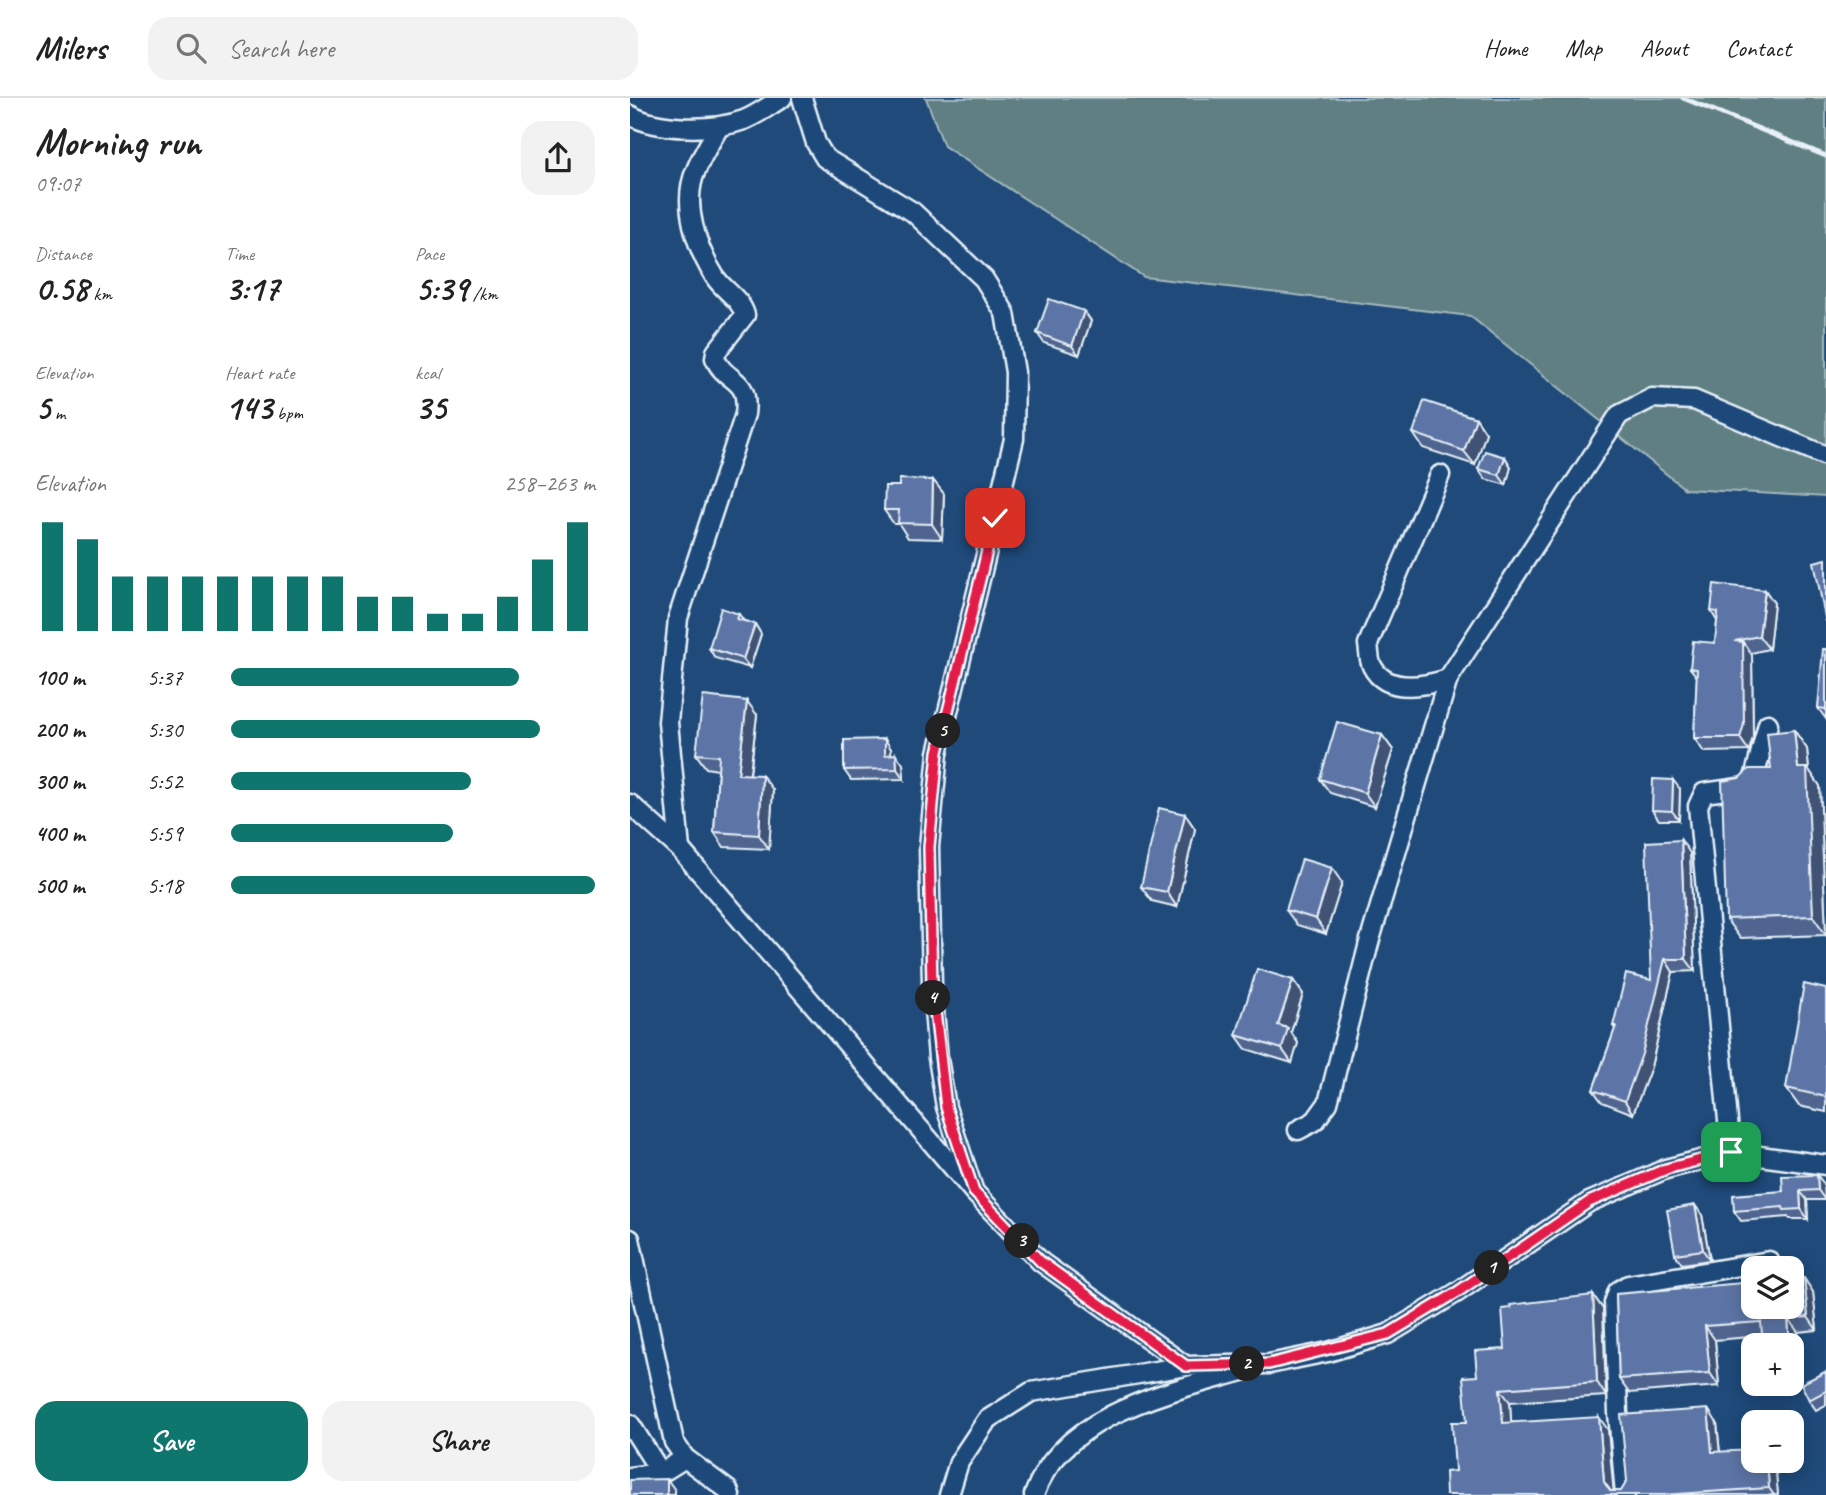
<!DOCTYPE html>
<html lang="en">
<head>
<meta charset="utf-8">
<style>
	body { margin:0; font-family:Caveat,sans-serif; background:#f2f2f2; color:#222; height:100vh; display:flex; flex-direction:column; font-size:26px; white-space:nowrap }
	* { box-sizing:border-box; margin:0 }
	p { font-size:23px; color:#767676 }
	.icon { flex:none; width:38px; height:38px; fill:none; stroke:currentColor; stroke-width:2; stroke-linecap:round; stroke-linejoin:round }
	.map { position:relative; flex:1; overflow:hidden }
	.details { display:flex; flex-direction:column; background:#fff; width:630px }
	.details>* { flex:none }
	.controls { position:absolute; left:1111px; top:1158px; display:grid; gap:14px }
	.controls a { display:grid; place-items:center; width:63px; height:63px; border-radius:14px; background:#fff; box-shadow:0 4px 18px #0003; font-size:35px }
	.pin { position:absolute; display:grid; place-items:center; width:60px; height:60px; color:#fff; margin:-30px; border-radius:14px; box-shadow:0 4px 10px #0006 }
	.km { position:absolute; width:35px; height:35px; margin:-18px; border-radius:50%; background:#222; color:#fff; font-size:19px; line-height:35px; text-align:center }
	.round { display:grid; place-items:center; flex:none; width:74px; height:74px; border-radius:21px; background:#f2f2f2 }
	.summary { display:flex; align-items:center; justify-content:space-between; height:119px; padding:0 35px }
	h1 { font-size:38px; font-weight:700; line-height:52px }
	.metrics { display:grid; grid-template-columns:repeat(3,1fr); gap:10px; height:119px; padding:7px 35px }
	.metrics div { display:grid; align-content:center }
	.metrics b { font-size:35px; font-weight:700 }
	.metrics small { font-size:19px; font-weight:400 }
	.metrics p { font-size:19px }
	.chart { height:196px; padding:14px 35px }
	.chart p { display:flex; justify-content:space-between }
	.chart svg { width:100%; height:126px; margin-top:7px; stroke:#0f766e; stroke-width:6 }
	.cta { display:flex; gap:14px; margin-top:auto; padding:14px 35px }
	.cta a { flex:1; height:80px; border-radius:21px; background:#0f766e; color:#fff; font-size:28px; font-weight:700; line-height:80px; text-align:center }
	.cta a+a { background:#f2f2f2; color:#222 }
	ul { padding:0 35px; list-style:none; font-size:23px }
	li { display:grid; grid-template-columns:112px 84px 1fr; align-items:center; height:52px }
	li i { height:18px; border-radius:9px; background:#0f766e }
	header { display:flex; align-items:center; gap:42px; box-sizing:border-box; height:98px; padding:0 35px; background:#fff; border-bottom:2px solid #e0e0e0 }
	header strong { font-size:33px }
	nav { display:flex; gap:38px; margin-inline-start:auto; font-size:24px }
	.search { width:490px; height:63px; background:#f2f2f2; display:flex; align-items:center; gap:18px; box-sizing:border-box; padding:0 24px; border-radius:21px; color:#767676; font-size:26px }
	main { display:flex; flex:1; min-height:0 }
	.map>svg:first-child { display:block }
	.green { fill:#5f7f83; stroke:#a4b8be; stroke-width:2 }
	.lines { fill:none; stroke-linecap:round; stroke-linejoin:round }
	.street-casing { stroke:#e8f1f8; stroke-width:23 }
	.street { stroke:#1f4a7a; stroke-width:18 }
	.rail { stroke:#e8f1f8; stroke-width:5 }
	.wall { fill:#50658f; stroke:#e8f1f8; stroke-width:2 }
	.shaded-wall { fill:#415274; stroke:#e8f1f8; stroke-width:2 }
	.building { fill:#5d75a6; stroke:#e8f1f8; stroke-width:2 }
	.route-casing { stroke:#fff; stroke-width:14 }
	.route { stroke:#e11d48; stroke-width:9 }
</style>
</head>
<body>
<header>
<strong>Milers</strong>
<div class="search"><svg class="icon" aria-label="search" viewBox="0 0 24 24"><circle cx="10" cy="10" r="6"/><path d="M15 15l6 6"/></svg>Search here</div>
<nav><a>Home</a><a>Map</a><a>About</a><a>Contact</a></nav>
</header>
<main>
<section class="details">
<div class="summary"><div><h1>Morning run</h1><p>09:07</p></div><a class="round"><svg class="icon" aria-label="share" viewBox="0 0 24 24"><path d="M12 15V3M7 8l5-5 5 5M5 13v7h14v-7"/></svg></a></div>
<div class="metrics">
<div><p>Distance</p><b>0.58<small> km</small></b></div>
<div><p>Time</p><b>3:17</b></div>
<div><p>Pace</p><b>5:39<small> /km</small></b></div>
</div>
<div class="metrics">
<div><p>Elevation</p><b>5<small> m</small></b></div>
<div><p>Heart rate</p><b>143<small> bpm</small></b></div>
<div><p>kcal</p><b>35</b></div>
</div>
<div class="chart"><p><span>Elevation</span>258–263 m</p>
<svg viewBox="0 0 160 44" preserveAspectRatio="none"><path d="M5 44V6M15 44V12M25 44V25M35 44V25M45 44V25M55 44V25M65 44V25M75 44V25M85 44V25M95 44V32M105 44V32M115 44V38M125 44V38M135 44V32M145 44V19M155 44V6"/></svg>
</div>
<ul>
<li><b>100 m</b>5:37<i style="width:79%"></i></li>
<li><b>200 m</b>5:30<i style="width:85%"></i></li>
<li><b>300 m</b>5:52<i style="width:66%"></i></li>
<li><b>400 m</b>5:59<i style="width:61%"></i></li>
<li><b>500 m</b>5:18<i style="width:100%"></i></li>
</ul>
<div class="cta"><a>Save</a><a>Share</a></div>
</section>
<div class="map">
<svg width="1196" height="1397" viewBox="0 0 1196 1397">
	<rect width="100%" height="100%" fill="#1f4a7a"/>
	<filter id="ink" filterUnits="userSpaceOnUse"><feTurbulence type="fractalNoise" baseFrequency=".0143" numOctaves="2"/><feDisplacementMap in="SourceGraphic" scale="14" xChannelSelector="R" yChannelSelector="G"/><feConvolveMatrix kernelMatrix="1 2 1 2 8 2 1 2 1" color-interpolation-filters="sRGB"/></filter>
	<g filter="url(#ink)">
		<polygon class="green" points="296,0 1196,0 1196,399 1055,391 840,218 514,179 314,48"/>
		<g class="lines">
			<g class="street-casing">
				<g id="street">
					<polyline points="172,0 186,45 195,60 283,114 354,181 375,215 385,274 384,341 308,655 299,749 302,887 308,960 316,1009 344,1094"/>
					<path d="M0 17C28 33 84 33 114 22 127 17 140 7 152 0"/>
					<path d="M810 377 738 546C739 552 739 563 742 568 756 596 795 588 818 581"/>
					<polyline points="0,706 50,751 344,1094 411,1164 556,1268"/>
					<path d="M50 751 38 624 48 520 115 316C120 277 95 286 85 260L86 254 115 217C110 200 94 193 85 179 67 151 51 105 66 72 72 57 81 43 89 29"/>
					<polyline points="668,1032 685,1023 698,1005 739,845 818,581 989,317 1022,300 1064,302 1196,358"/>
					<polyline points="1101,1054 1068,708 1074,695 1116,689 1123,684 1138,626"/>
					<polyline points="0,1141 44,1344 55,1360 98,1392 100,1397"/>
					<polyline points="0,1326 31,1375"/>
					<polyline points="0,1379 31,1375 55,1360"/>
					<polyline points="319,1397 329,1364 357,1322 401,1294 556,1268 639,1266 698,1254 758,1236 826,1195 959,1104 1036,1071 1101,1054 1196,1067"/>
					<path d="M404 1397C432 1315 543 1293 616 1272"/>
					<polyline points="995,1397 988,1315 984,1205 988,1193 998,1187 1139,1163"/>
				</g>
			</g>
			<use href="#street" class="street"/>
			<polyline class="rail" points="1053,0 1196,58"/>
		</g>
		<g class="wall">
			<polygon points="454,213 461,223 449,257 414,245 407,235"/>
			<polygon points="846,320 856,335 845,367 793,350 783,335"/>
			<polygon points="875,359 881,369 876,387 855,381 848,371"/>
			<polygon points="303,382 314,396 312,441 278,440 269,426 264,426 254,412 269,388"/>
			<polygon points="1135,492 1144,505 1139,551 1121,555 1122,557 1123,639 1119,653 1074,654 1064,640 1067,579 1060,570 1085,545 1087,523 1081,513"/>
			<polygon points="109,516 114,523 125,526 131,536 120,570 85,560 79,550"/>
			<polygon points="1196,551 1196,621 1188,610"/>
			<polygon points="127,617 120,677 143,692 139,751 94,749 84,734 88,672 76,670 66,656"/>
			<polygon points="1164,632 1177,651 1179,672 1190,688 1196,837 1110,840 1096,821 1109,680 1141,671"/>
			<polygon points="752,637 763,652 745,709 700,695 690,681"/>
			<polygon points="261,651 261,656 273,666 274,681 221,682 214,672"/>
			<polygon points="1050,691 1049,722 1029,722 1022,712"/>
			<polygon points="555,716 565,731 547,809 522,803 511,789"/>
			<polygon points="1060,755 1065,873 1043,874 1021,969 1003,1016 972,1004 963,992 985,931 983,928 1021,882"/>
			<polygon points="712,785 696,836 667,827 656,812"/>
			<polygon points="663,882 673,896 661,934 668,945 662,965 616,951 606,937"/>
			<polygon points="1196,891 1196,1014 1169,1008 1156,990"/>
			<polygon points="1194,1086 1195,1102 1177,1102 1178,1121 1160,1121 1158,1119 1111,1123 1104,1113 1153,1093"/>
			<polygon points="1072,1117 1080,1162 1052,1166 1045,1156"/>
			<polygon points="1183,1194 1187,1232 1168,1234 1170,1273 1162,1273 1162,1248 1132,1238 1085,1242 1089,1288 999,1295 989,1281 986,1196"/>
			<polygon points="963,1197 973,1211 976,1298 880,1304 881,1324 978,1332 983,1393 991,1393 1087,1325 1090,1354 1124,1363 1144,1363 1145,1365 1148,1397 816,1397 825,1373 847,1278 875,1251"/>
			<polygon points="1196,1276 1196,1307 1186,1312 1179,1302"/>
		</g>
		<g class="shaded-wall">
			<polygon points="454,213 461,223 449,257 442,248"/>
			<polygon points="846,320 856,335 845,367 834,353"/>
			<polygon points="875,359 881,369 876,387 869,377"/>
			<polygon points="303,382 314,396 312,441 302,426"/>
			<polygon points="1135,492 1144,505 1139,551 1129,538"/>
			<polygon points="125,526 131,536 120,570 113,561"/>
			<polygon points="1113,544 1122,557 1123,639 1119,653 1110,640"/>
			<polygon points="117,603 127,617 118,690 108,676"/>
			<polygon points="1164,632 1177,651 1179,672 1190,688 1196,837 1183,818"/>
			<polygon points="752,637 763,652 745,709 735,695"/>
			<polygon points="255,641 261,651 262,666 255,657"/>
			<polygon points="266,656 273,666 274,681 267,671"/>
			<polygon points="132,677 143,692 139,751 129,737"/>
			<polygon points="1043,682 1050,691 1049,722 1042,713"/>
			<polygon points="555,716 565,731 547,809 537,794"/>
			<polygon points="1051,742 1060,755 1065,873 1056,861"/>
			<polygon points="702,770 712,785 696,836 686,821"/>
			<polygon points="1035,861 1043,874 1021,969 1003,1016 995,1003"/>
			<polygon points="663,882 673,896 661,934 668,945 662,965 652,951 648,927"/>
			<polygon points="1187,1077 1194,1086 1195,1102 1188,1092"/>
			<polygon points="1170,1093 1177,1102 1178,1121 1171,1111"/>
			<polygon points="1065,1107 1072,1117 1080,1162 1073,1152"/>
			<polygon points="1174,1180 1183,1194 1187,1232 1178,1219"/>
			<polygon points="963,1197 973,1211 976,1298 967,1284"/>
			<polygon points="1158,1221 1168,1234 1170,1273 1162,1262 1162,1248 1160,1248"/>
			<polygon points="1075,1228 1085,1242 1089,1288 1080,1275"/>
			<polygon points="870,1291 880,1304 882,1338 873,1325"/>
			<polygon points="1078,1311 1087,1325 1091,1368 1082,1354"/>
			<polygon points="969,1319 978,1332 984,1397 974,1384"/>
			<polygon points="1137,1363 1144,1363 1145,1365 1148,1397 1144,1397 1139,1390"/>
			<polygon points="37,1381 45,1392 45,1397 37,1397"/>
		</g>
		<g class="building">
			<polygon points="419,201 454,213 442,248 407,235"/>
			<polygon points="794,303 846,320 834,353 783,335"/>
			<polygon points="855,353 875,359 869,377 848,371"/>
			<polygon points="269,381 303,382 302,426 268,425 269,412 254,412 255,388 269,388"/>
			<polygon points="1196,461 1196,524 1184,464"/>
			<polygon points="1084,486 1135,492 1129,538 1105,543 1113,544 1114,626 1110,640 1064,640 1067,571 1060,570 1063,543 1085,545 1088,514 1081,513"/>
			<polygon points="91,510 109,516 107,521 125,526 113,561 79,550"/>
			<polygon points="1193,551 1196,551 1196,611 1188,610"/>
			<polygon points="73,598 117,603 108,676 132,677 129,737 84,734 89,658 66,656"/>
			<polygon points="707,624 752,637 735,695 690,681"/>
			<polygon points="1164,632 1168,670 1177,670 1183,818 1096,821 1092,683 1109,680 1119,671 1141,671 1137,635"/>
			<polygon points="255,641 255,657 266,656 267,671 214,672 214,642"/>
			<polygon points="1023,681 1043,682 1042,713 1022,712"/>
			<polygon points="529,710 555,716 537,794 511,789"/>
			<polygon points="1051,742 1056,861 1035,861 1012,956 995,1003 963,992 986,928 983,928 996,876 1021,882 1016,744"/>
			<polygon points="672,761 702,770 686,821 656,812"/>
			<polygon points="627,871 663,882 648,927 658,930 652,951 606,937"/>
			<polygon points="1174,886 1196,891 1196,999 1156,990"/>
			<polygon points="1187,1077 1188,1092 1170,1093 1171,1111 1154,1112 1153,1109 1104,1113 1103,1097 1153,1093 1152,1078"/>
			<polygon points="1065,1107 1073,1152 1045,1156 1037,1112"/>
			<polygon points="1174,1180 1178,1219 1158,1221 1160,1248 1133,1248 1131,1224 1075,1228 1080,1275 989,1281 986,1196 1124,1184 1124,1209 1162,1209 1162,1181"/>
			<polygon points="963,1197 967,1284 870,1291 873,1325 969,1319 974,1384 980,1393 991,1393 997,1383 991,1317 1078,1311 1082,1354 1124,1352 1124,1363 1137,1363 1139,1390 1032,1397 816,1397 815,1374 825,1373 822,1324 837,1324 833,1279 847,1278 845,1253 875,1251 872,1211 881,1210 880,1207"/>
			<polygon points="1195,1274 1196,1277 1196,1293 1179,1302 1171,1286"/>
			<polygon points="37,1381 37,1397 0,1397 0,1382"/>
		</g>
	</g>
	<g class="lines" filter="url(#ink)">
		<g class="route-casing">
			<polyline id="route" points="365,420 308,654 299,749 302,887 316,1009 344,1094 411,1164 556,1268 639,1266 758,1236 826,1195 959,1104 1036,1071 1101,1054"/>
		</g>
		<use href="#route" class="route"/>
	</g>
</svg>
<div class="controls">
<a><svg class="icon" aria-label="layers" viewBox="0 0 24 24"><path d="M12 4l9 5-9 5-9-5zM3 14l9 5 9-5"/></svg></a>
<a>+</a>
<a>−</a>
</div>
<div class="pin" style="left:1101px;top:1054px;background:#1e9e55"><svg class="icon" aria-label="arrive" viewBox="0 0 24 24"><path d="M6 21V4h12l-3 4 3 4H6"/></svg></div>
<div class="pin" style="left:365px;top:420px;background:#d93025"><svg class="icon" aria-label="check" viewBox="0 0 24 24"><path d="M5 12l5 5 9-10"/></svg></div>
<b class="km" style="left:862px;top:1170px">1</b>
<b class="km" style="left:617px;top:1266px">2</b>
<b class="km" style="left:392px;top:1143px">3</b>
<b class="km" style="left:303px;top:900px">4</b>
<b class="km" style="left:313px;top:633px">5</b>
</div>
</main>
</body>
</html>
